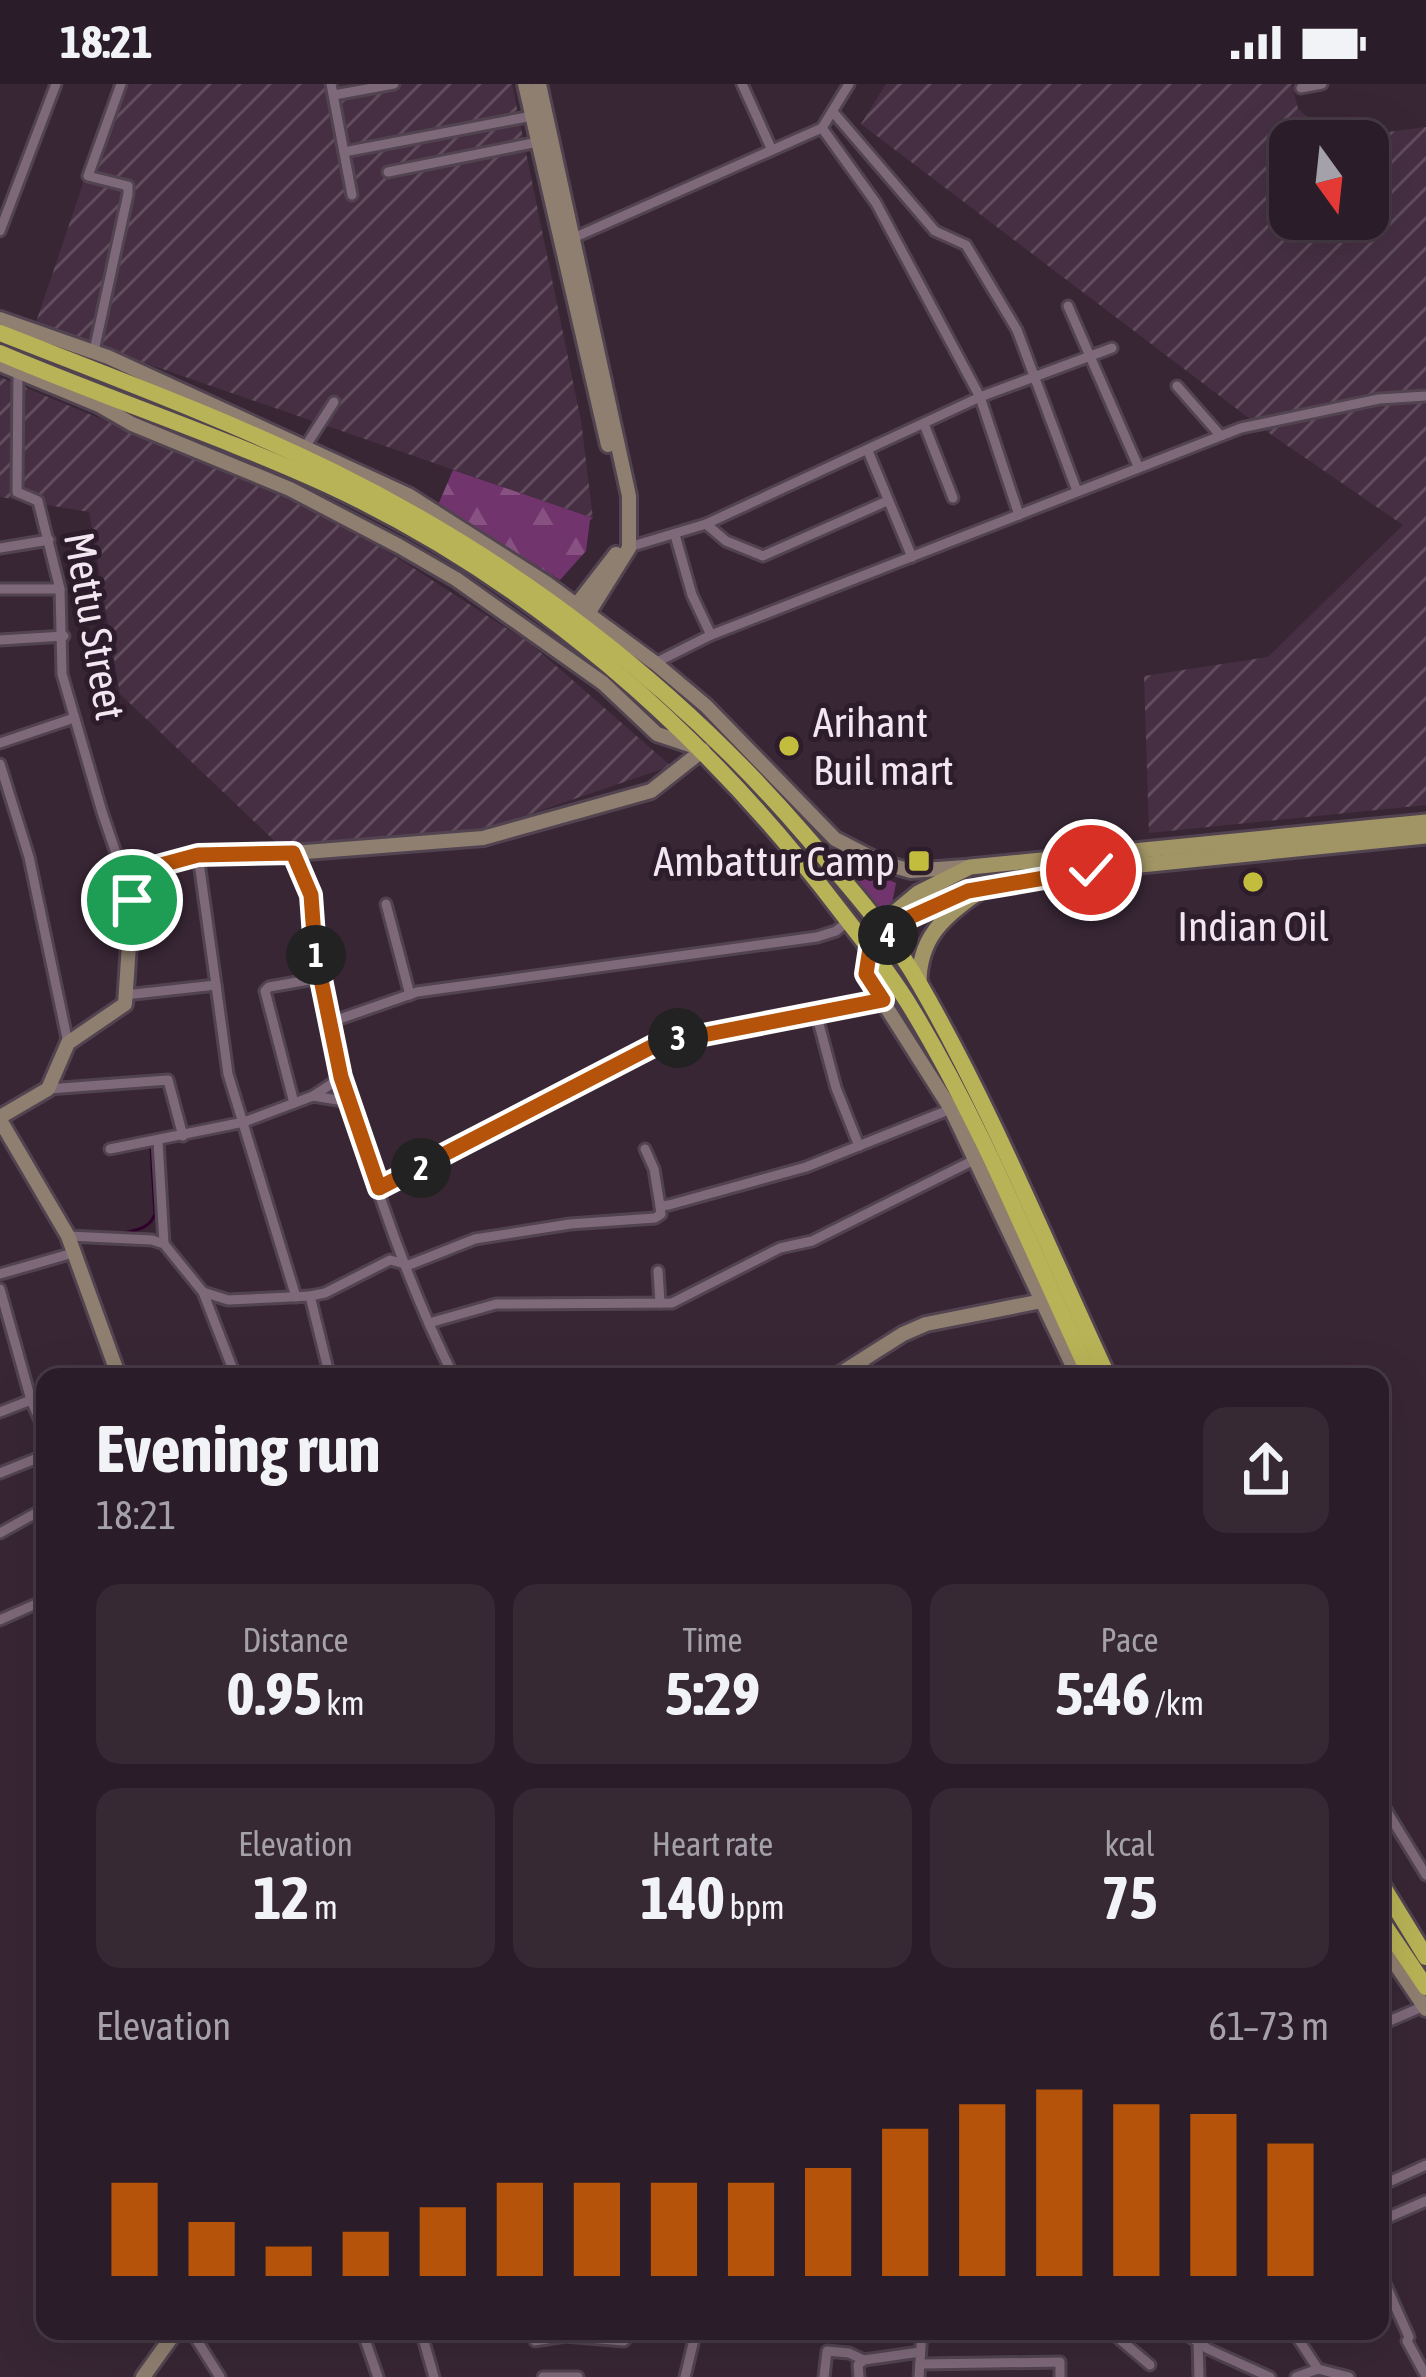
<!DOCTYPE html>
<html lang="en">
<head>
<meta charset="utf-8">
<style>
	body { margin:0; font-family:"Asap Condensed",sans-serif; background:#362934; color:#f1f3f6; height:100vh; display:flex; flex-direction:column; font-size:45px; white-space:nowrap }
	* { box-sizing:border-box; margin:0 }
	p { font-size:39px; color:#a5a1a8 }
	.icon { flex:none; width:66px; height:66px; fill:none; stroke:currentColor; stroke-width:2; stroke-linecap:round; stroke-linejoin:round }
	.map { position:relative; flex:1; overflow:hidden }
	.sheet { position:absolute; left:36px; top:1284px; width:1353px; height:972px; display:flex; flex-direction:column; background:#2a1c28; border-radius:24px; box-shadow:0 12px 48px #0002,0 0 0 3px #463a45 }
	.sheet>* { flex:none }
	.needle { width:78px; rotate:165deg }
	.tools { position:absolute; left:1269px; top:36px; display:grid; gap:24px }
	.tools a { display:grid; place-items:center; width:120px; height:120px; border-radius:24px; background:#2a1c28; box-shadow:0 12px 48px #0002,0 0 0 3px #463a45; font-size:60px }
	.pin { position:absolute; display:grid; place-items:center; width:102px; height:102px; color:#fff; margin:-51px; border:6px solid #fff; border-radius:50%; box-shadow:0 3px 12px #0007 }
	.km { position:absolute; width:60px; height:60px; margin:-30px; border-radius:50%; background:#222; color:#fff; font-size:33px; line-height:60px; text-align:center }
	.round { display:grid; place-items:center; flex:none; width:126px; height:126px; border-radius:24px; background:#362934 }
	.overview { display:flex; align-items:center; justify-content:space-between; height:204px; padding:0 60px }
	h1 { font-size:66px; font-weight:700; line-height:90px }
	.metrics { display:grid; grid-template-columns:repeat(3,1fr); gap:18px; height:204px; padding:12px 60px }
	.metrics div { display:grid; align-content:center; border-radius:24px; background:#362934; text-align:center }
	.metrics b { font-size:60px; font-weight:700 }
	.metrics small { font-size:33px; font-weight:400 }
	.metrics p { font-size:33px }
	.chart { height:336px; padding:24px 60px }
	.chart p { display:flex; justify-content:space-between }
	.chart svg { width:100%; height:216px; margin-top:12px; stroke:#b45309; stroke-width:6 }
	.status { display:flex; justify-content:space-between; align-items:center; height:84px; padding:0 60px; background:#2a1c28; direction:ltr }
	.status svg { height:33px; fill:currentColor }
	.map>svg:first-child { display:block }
	.industrial { fill:url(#industrial-furrows); fill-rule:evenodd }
	.grass { fill:#72346c }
	.forest { fill:url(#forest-firs) }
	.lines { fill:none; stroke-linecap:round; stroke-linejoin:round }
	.stream { stroke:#30002d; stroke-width:3 }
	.street-casing { stroke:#524350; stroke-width:15 }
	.secondary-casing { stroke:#524350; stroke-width:20 }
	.primary-casing { stroke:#524350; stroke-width:21 }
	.highway-casing { stroke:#524350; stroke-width:22 }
	.street { stroke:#7e697b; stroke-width:9 }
	.secondary { stroke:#8f7f70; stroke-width:14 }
	.primary { stroke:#a19565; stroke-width:15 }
	.highway { stroke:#b8b356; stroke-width:16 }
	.route-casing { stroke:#fff; stroke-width:24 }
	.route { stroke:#b45309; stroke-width:15 }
	.poi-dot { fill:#c3bd3e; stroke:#2d1c2b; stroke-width:4.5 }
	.labels { text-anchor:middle; stroke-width:10; stroke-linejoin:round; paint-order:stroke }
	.street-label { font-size:42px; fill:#f2e6f0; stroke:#2d1c2b }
	.poi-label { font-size:42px; fill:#f2e6f0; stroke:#2d1c2b; text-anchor:start }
</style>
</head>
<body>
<div class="status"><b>18:21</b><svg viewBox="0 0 49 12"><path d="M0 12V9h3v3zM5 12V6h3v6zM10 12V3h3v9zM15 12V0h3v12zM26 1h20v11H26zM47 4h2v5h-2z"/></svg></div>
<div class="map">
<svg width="1426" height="2293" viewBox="0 0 1426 2293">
	<defs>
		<pattern id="industrial-furrows" width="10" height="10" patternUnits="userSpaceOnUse" patternTransform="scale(3)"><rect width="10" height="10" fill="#462f43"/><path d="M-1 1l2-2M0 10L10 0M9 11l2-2" fill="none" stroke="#614d5e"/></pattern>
		<pattern id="forest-firs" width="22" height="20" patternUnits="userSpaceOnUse" patternTransform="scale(3)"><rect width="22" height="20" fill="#72346c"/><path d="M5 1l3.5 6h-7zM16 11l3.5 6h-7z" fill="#875181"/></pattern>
	</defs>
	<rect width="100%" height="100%" fill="#382635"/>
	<g class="industrial">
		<polygon points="117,0 512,0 581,337 593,434 35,241"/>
		<path d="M886 0H1292L1298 25 1334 55 1426 43V721L1149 749 1144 592 1268 573 1403 441 1266 347 861 40ZM1290 57H1368V135H1290Z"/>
		<polygon points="0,293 328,429 531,560 671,682 471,750 279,761 120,610 89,428 0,413"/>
	</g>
	<polygon class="grass" points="832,770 896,799 892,820 879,826"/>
	<polygon class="forest" points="453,386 593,434 590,436 586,467 560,496 438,421"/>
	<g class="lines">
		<path class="stream" d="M124 1149C137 1146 150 1144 155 1130L151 1064"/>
		<g class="street-casing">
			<g id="street">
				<polyline points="331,0 352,111"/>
				<polyline points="742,0 771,64"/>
				<polyline points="1301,4 1322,0"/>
				<polyline points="334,11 394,0"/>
				<polyline points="833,28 935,147 966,161 1017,246 1077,407"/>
				<polyline points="822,44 876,119 980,313 1019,431"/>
				<polyline points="344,68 532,32"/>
				<polyline points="388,88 538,58"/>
				<polyline points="0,147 56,0"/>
				<polyline points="571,155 822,44 849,0"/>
				<polyline points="1068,222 1138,382"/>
				<polyline points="94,267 128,110 128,102 88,92 121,0"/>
				<polyline points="18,288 17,408 38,417 60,505 62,590 102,728 132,816"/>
				<polyline points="1177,302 1220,351"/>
				<polyline points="924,340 953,414"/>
				<polyline points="305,363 334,318"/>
				<polyline points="868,367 912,473"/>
				<polyline points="706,440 726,457 763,472 887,417"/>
				<polyline points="675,451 692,511 711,551"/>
				<polyline points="0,464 49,456"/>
				<polyline points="626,464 706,440 980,313 1112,264"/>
				<polyline points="0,505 60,505"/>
				<polyline points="0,556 64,552"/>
				<polyline points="655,579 711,551 1241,344 1379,315 1426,312"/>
				<polyline points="0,659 74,634"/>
				<polyline points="0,680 29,773 68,959"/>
				<polyline points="293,769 312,811 315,865 328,939"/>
				<polyline points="198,771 216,901"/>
				<polyline points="386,820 410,911"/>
				<polyline points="125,911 216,901 228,990 296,1213"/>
				<polyline points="816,929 836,1004 859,1062"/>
				<polyline points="48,1005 168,996 183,1052"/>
				<polyline points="313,1012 342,993"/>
				<polyline points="294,1019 265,907 269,903 320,894"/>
				<polyline points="158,1057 164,1160"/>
				<polyline points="110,1065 244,1038 313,1012 350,1018"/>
				<polyline points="645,1065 654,1085 660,1122 669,1121 806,1083 951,1025"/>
				<polyline points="379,1104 657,960 883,917"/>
				<polyline points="68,1152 152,1156 164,1160 203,1208"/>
				<polyline points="658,1187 660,1219"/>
				<polyline points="0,1190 73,1169"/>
				<polyline points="0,1205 31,1316"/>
				<polyline points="310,1212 325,1209 390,1176 409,1181 475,1155 570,1140 655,1134 661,1130 660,1122"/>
				<polyline points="429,1239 496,1220 672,1219 780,1164 812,1157 976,1075"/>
				<polyline points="862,1275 870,1293"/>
				<polyline points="235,1291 203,1208 228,1216 310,1212 330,1293"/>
				<path d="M454 1293C398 1181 361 1060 328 939L417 908 817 853 836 847 848 837"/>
				<polyline points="0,1328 31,1316 45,1348"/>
				<polyline points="0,1389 45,1371"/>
				<polyline points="0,1449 45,1424"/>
				<polyline points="0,1536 45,1516"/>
				<polyline points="1380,1716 1426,1791"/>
				<polyline points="1380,1941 1424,1922"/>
				<polyline points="1380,2102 1426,2081"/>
				<polyline points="1380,2137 1426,2117"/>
				<polyline points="1380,2188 1409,2253 1407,2257 1426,2292"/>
				<polyline points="191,2247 220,2293"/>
				<polyline points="362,2247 378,2293"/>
				<polyline points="421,2247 434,2293"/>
				<polyline points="1110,2247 1150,2281"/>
				<polyline points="1182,2247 1208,2265 1270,2293"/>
				<polyline points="1293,2247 1318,2285"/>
				<polyline points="535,2257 565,2252 624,2257 633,2247"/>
				<polyline points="1198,2258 1199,2293"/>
				<polyline points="920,2280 1060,2278 1060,2293"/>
				<polyline points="543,2293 578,2293"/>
				<polyline points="685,2293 696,2247"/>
				<polyline points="824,2293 827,2267 849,2269 864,2276"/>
				<polyline points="859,2293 858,2281 864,2276 920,2268"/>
				<polyline points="919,2293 922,2247"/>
				<polyline points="1296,2293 1318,2285 1349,2293"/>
			</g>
		</g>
		<g class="secondary-casing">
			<g id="secondary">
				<polyline points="525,0 608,361"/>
				<polyline points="539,0 629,412 629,464 584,536"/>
				<polyline points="0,235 108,273 408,411 546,499 655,579 706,622 835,755 880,778 911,787 965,783"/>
				<polyline points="0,280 99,321 132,340 290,405 399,462 456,495 603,599 657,650 693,662"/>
				<polyline points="571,528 616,470"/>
				<polyline points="870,864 866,891 951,1025 1078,1293"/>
				<polyline points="0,1033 48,1005 68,959 125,920 132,816 150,784 198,771 293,769 483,754 651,707 703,666"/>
				<polyline points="0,1036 68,1152 119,1293"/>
				<polyline points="835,1293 903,1250 926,1240 1042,1217"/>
				<polyline points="1380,1857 1426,1925"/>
				<polyline points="143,2293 176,2247"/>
			</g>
		</g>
		<g class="primary-casing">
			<g id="primary">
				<polyline points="863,855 918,809 970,783 1426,738"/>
				<polyline points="870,864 906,835 968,807 1091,786 1426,752"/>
				<path d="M919 899C919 855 942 834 976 810"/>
			</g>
		</g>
		<g class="highway-casing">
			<g id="highway">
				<path d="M0 249C112 293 226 335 334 388 514 477 674 599 804 750 845 798 889 846 920 901 992 1026 1047 1162 1108 1293"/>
				<path d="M0 269C108 315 221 352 328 401 531 495 704 648 838 824 864 858 891 890 913 927 983 1043 1033 1170 1091 1293"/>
				<polyline points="1380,1798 1426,1873"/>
				<polyline points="1380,1835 1426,1903"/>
			</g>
		</g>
		<use href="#street" class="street"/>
		<use href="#secondary" class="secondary"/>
		<use href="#primary" class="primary"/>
		<use href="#highway" class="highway"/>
	</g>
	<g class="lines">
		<g class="route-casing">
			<polyline id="route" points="132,816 150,784 198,771 293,769 311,811 315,866 341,993 379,1104 657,960 883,916 866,890 870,864 906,835 968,807 1091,786"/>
		</g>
		<use href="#route" class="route"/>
	</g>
	<g class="poi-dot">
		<circle cx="789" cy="662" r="12"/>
		<rect x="907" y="765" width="24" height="24" rx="6"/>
		<circle cx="1253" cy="798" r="12"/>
	</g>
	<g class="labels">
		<g class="street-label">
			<text transform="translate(95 542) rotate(80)" y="15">Mettu Street</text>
		</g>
		<g class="poi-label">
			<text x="813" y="653">Arihant<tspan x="813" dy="48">Buil mart</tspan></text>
			<text x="895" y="792" text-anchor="end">Ambattur Camp</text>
			<text x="1253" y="857" text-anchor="middle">Indian Oil</text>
		</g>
	</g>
</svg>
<div class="tools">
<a><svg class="needle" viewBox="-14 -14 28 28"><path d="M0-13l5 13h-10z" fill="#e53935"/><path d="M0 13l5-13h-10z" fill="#a5a1a8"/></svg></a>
</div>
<div class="pin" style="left:132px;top:816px;background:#1e9e55"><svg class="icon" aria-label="arrive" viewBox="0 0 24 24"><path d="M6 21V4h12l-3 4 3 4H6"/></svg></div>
<div class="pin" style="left:1091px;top:786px;background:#d93025"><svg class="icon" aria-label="check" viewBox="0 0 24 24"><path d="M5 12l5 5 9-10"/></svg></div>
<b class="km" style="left:316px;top:871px">1</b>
<b class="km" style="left:421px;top:1084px">2</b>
<b class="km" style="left:678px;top:954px">3</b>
<b class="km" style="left:888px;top:851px">4</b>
<section class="sheet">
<div class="overview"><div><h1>Evening run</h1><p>18:21</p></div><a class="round"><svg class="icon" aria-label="share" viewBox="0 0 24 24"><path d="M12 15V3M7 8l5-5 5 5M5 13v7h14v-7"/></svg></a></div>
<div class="metrics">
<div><p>Distance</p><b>0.95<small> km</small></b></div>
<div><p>Time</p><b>5:29</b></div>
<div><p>Pace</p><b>5:46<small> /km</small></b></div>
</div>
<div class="metrics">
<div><p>Elevation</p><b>12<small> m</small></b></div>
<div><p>Heart rate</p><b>140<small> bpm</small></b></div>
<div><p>kcal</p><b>75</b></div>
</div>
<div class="chart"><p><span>Elevation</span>61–73 m</p>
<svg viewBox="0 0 160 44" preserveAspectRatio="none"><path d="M5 44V25M15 44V33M25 44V38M35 44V35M45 44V30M55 44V25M65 44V25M75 44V25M85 44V25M95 44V22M105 44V14M115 44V9M125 44V6M135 44V9M145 44V11M155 44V17"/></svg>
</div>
</section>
</div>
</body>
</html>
